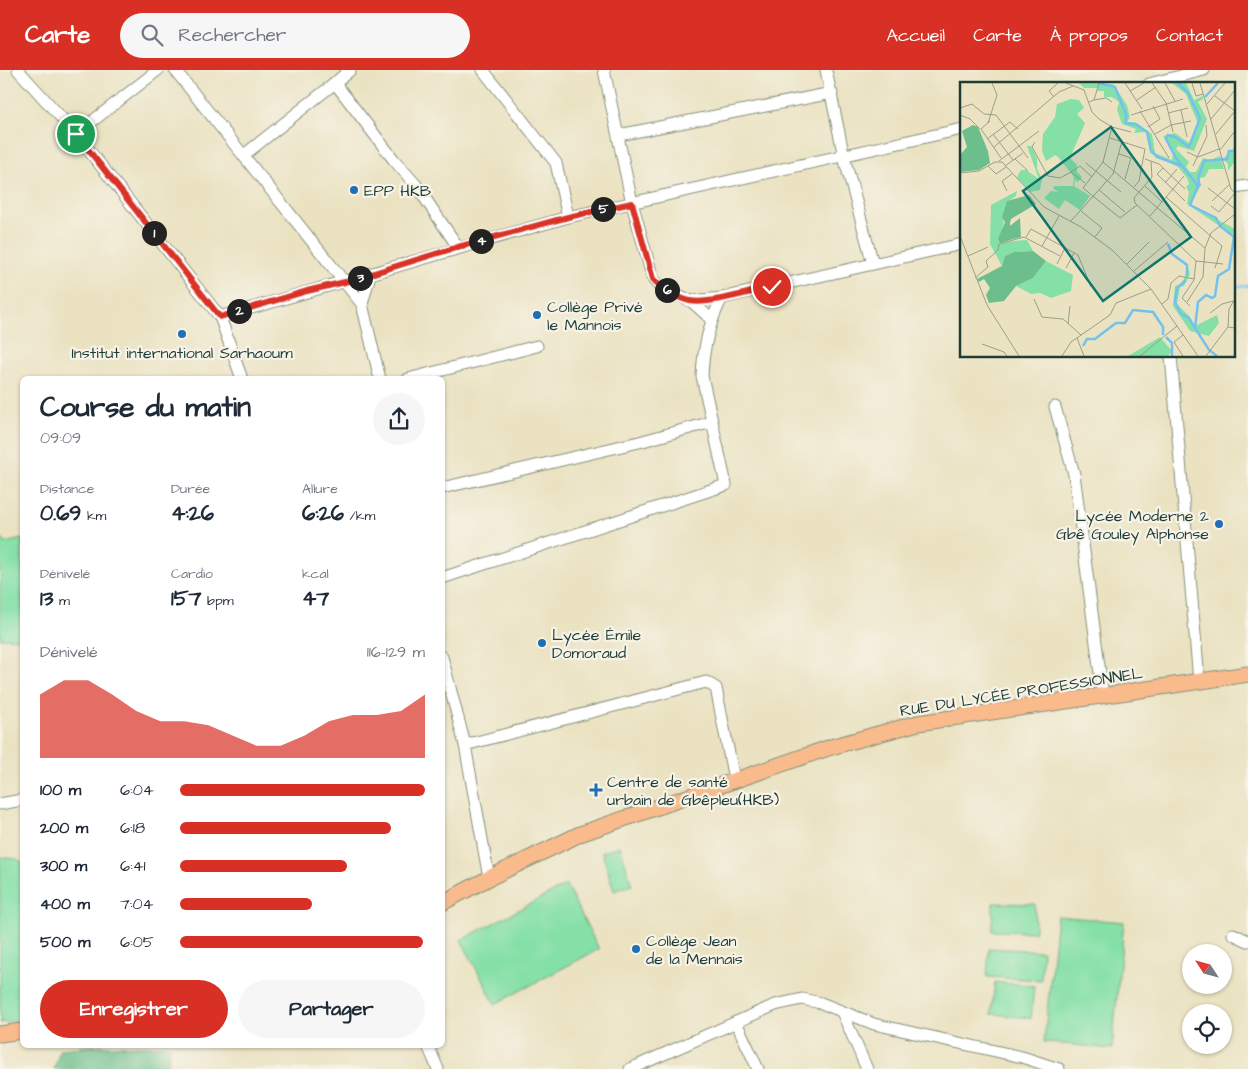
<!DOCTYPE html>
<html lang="fr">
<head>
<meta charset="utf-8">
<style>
	body { margin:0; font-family:"Architects Daughter",sans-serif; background:#f6f6f7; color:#1f2937; height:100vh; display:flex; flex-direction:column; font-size:19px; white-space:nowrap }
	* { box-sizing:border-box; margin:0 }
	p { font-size:16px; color:#747a83 }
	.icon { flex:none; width:28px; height:28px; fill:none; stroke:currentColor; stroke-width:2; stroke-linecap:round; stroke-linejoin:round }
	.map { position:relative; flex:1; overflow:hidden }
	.drawer { position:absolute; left:20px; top:306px; width:425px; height:672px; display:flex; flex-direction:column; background:#fff; border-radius:8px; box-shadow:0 1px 4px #0004 }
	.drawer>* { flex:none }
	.needle { width:32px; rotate:306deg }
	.controls { position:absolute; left:1182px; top:874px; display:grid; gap:10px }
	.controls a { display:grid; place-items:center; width:50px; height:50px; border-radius:50%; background:#fff; box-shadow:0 1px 4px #0004; font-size:25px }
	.pin { position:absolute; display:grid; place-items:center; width:42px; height:42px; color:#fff; margin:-21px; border:2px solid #fff; border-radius:50%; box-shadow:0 1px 5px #0007 }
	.km { position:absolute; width:25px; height:25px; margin:-12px; border-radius:50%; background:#222; color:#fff; font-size:14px; line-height:25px; text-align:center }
	.round { display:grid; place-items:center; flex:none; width:52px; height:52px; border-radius:26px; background:#f6f6f7 }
	.head { display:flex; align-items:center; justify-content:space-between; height:85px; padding:0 20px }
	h1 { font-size:28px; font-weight:700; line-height:38px }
	.figures { display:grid; grid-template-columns:repeat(3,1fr); gap:8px; height:85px; padding:5px 20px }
	.figures div { display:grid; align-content:center }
	.figures b { font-size:21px; font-weight:700 }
	.figures small { font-size:14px; font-weight:400 }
	.figures p { font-size:14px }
	.chart { height:140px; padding:10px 20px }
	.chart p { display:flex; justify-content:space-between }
	.chart svg { width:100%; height:90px; margin-top:5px; fill:#d93025; opacity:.7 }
	.primary-button { display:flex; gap:10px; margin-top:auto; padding:10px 20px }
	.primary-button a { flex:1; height:58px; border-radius:30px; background:#d93025; color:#fff; font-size:20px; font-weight:700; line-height:58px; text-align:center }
	.primary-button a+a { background:#f6f6f7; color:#1f2937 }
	ul { padding:0 20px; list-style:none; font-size:16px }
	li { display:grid; grid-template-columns:80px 60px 1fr; align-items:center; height:38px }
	li i { height:12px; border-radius:6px; background:#d93025 }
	header { display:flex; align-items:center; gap:30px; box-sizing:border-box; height:70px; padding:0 25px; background:#d93025; color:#fff }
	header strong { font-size:24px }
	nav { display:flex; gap:28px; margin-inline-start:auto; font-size:18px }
	.search { width:350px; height:45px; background:#f6f6f7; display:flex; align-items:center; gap:12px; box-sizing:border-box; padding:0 18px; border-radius:28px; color:#747a83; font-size:19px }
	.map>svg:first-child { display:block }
	.green { fill:#85e0a7; stroke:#528e6e }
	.forest { fill:#6cbe8c; stroke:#467e60 }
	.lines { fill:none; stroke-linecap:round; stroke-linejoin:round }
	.stream { stroke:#74c1ee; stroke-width:2.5 }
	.minor-casing { stroke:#84907a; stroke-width:13 }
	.major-casing { stroke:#84907a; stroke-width:17 }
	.minor { stroke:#fff; stroke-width:11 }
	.major { stroke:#fabb8c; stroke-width:15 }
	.route-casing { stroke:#fff; stroke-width:10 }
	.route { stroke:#d93025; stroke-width:6 }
	.poi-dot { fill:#1f6fb2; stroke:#f7f3e8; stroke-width:2 }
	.labels { text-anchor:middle; stroke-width:4.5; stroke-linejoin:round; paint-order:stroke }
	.poi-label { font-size:16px; fill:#1f3d34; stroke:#f7f3e8; text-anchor:start }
	.street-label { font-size:16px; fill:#1f3d34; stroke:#f7f3e8 }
	.inset-river { fill:none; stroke:#74c1ee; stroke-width:2.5 }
	.inset-road { fill:none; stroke:#99a089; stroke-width:1 }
	.view { fill:#0f766e; fill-opacity:0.15; stroke:#0f766e; stroke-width:2.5 }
	.inset-edge { fill:none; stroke:#1f3d34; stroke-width:2.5 }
</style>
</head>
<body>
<header>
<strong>Carte</strong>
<div class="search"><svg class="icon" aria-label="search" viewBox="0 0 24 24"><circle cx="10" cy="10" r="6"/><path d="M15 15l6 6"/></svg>Rechercher</div>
<nav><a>Accueil</a><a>Carte</a><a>À propos</a><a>Contact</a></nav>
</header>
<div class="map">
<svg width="1248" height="999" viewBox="0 0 1248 999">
	<rect width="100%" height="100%" fill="#f7f3e8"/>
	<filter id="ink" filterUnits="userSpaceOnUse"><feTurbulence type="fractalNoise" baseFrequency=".02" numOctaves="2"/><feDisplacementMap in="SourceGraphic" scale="10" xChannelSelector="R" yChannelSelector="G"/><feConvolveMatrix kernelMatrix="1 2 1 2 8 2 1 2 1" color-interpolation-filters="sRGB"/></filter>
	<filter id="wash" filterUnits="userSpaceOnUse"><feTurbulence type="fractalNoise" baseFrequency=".0096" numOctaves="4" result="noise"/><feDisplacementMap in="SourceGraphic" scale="20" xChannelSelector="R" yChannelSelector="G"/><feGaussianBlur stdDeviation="1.12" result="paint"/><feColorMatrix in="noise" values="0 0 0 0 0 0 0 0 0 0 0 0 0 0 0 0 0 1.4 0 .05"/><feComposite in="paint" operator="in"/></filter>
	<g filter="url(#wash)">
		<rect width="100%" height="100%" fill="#eae2c1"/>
		<g class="green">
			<polygon points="0,465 5,473 22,469 22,569 0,568"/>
			<polygon points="620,776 632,815 614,821 602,782"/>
			<polygon points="0,787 17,789 22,793 22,950 0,953"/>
			<polygon points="566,815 599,879 495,934 461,870"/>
			<polygon points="993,833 1035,834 1035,862 992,861"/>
			<polygon points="1057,846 1124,852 1112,979 1044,972"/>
			<polygon points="989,878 1043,881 1041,910 987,907"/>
			<polygon points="995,912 1034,916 1031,948 991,944"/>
		</g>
		<polygon class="forest" points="94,976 170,976 168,999 54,999 60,979"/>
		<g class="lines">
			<polyline class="stream" points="1234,217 1248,216"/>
		</g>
	</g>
	<g filter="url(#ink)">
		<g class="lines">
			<g class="minor-casing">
				<g id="minor">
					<polyline points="18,0 76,64 220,247 242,309"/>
					<polyline points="175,0 362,234 380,309"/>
					<polyline points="483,0 556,93 568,147"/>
					<polyline points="604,0 632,133 653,209 659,216 691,231 722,228 962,174"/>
					<polyline points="826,0 844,87 873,194"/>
					<polyline points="335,13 350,0"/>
					<polyline points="1149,14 1204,0"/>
					<polyline points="76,64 158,0"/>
					<polyline points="619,65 832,23"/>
					<polyline points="244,85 335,13 394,90 416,115 458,177"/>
					<polyline points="1234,118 1248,116"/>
					<polyline points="691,231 711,249"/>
					<polyline points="362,234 370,205"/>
					<polyline points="220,247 568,147 962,59"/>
					<polyline points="1171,286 1199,611"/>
					<polyline points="408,309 537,276"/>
					<polyline points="1055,337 1074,404 1102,619 1106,626"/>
					<polyline points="442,418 639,372 712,352"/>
					<path d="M442 508 726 415 702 306C703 279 709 253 722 228"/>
					<polyline points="442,587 465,675 489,808"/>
					<polyline points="465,675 706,612 716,618 734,709"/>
					<polyline points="0,734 22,730"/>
					<polyline points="1233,864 1248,871"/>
					<polyline points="842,942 867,999"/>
					<polyline points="736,952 758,999"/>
					<polyline points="428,976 438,999"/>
					<polyline points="630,999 775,935 802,929 821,933 874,954 1022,987 1059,999"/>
				</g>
			</g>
			<g class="major-casing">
				<g id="major">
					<polyline points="442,833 489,808 580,764 831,677 918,653 1248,604"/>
					<polyline points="0,964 22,961"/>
				</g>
			</g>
			<use href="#minor" class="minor"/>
			<use href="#major" class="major"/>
		</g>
	</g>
	<g class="lines" filter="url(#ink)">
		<g class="route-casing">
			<path id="route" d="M76 64 220 247 307 221 345 212 458 177 568 147 632 133 653 209C661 218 679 229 690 231 709 235 753 221 772 217"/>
		</g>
		<use href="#route" class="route"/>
	</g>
	<g class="poi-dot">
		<circle cx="354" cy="120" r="5"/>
		<circle cx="537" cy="245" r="5"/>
		<circle cx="182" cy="264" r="5"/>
		<circle cx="1219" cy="454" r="5"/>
		<circle cx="542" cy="573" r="5"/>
		<path d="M593.5 712.5h5v5h5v5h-5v5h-5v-5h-5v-5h5z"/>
		<circle cx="636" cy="879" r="5"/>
	</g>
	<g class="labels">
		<g class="poi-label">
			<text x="364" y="126">EPP HKB</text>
			<text x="547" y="242">Collège Privé<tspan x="547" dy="18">le Mannois</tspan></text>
			<text x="182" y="288" text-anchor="middle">Institut international Sarhaoum</text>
			<text x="1209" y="451" text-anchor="end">Lycée Moderne 2<tspan x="1209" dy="18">Gbê Gouley Alphonse</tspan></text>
			<text x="552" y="570">Lycée Émile<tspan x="552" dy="18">Domoraud</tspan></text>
			<text x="607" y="717">Centre de santé<tspan x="607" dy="18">urbain de Gbêpleu(HKB)</tspan></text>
			<text x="646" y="876">Collège Jean<tspan x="646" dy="18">de la Mennais</tspan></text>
		</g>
		<g class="street-label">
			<text transform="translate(1021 621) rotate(-9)" y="6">RUE DU LYCÉE PROFESSIONNEL</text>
		</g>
	</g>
	<g transform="translate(960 12)">
		<rect width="275" height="275" fill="#eae2c1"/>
		<path d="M119 1 153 2 167 23 170 36 166 40H175L192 52 195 71 212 78 213 71 203 54 215 51 229 61 238 42 226 12 212 1H226L234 18 243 14V17L238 20 247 37 234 69 218 64 216 67 229 80 226 85 230 90H236L243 76 250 78 260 74 264 87H249L245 95 240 96V105L230 123 275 147V162L273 153 227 122 229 110 226 105 229 102 227 96 218 85 190 71 186 50 174 51 176 47 162 42 157 28 159 20 152 15H144V9H137L138 6H124ZM111 17 119 18 124 26 117 32 125 41 110 76 117 83V90L122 95 118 100 115 98 114 104 130 114 120 128 105 118 99 127 84 116 91 109 99 110 93 107 94 104H113L114 95 98 75 95 73 86 79 82 69 83 52 95 35 97 22ZM67 64H71L77 76V87L82 97 80 108 70 110 57 95 61 88H66L79 97ZM275 65V79L268 89V82L263 77ZM57 109 56 114 47 120 40 160 67 158 73 169 54 170 45 174 42 184 30 162 31 123ZM86 179 113 193 111 209 91 216 80 211 71 212 56 204 73 196ZM228 185 230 192 224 204 220 205 217 222 229 234 233 245 257 233 259 241 249 254 230 249 213 224 215 204 222 202ZM200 255 212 269 208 274H168Z" fill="#85e0a7"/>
		<path d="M13 43 18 45 28 69 30 81 19 88 0 90V73L7 65 2 49ZM69 113 76 122 51 137 50 141V144L60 136 61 155 40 161 38 157 45 140 42 135 47 119ZM73 169 86 179 73 196 56 204 44 219 29 221 26 213 30 206 24 197 19 200 17 197 42 184 45 174 54 170Z" fill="#6cbe8c"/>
		<path class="inset-river" d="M138 1 155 5 166 32V41L177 43 187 50 191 68 197 75 222 84M218 1 228 11 240 36 229 65 215 55 208 53 206 57 216 76 238 104 230 123 256 136 260 144 274 155 269 187 258 194 255 214 252 216 246 213 238 220 235 246 249 268 257 274M245 15 258 1M240 104 238 97 244 79 267 77 269 69H275M208 162 212 172 227 183V194M226 198 217 206 215 220 221 232 229 236 235 246M206 255 212 261V274M123 264 127 257H135L156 241H165L173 228 193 230 203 245V253"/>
		<path class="inset-road" d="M106 1 124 8 132 30 139 37 152 45 171 50M165 1 182 27M192 1 206 21 213 50M205 1 215 19M232 1 236 14 243 12M240 1 271 107 275 111M170 9 184 1M255 14 275 29M94 15 89 9 98 1M134 18 146 16 152 20M177 18 196 5M129 20 134 18 139 1M247 22 265 1M0 26 12 22 24 32 36 33 68 76M221 28 227 55M180 29 209 76M208 31 228 26M0 33 10 37 20 47M171 33 223 17M251 37 275 8M30 39 21 47 41 76M28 41 37 13 32 1M152 45 143 80 123 106 160 136 177 123M188 45 200 37 193 24M33 52 53 78M195 52 211 43 231 39M256 52 275 29M150 56 185 67 179 99 174 105M27 57 50 40 58 47M75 60 72 65 88 94 100 96 111 90 125 101M34 65 99 10 113 4M260 68 275 49M227 70 238 75 259 67M159 72 171 76 165 97M55 77 68 89M185 77 199 82 225 107M39 79 79 49M191 79 192 95 174 116 175 121 236 179 234 198 222 216 230 224M143 80 245 166M126 81 161 110M28 84 36 92 46 85M45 84 63 71M233 84 247 54 246 43M203 86 197 92 225 119M111 90 120 84 132 95M0 91 19 89 35 80H42L84 125 121 145 152 168 191 207 238 274M205 101 217 87M185 104 202 120M248 106 275 127M139 108 165 130M47 109 42 99 52 92M206 115 262 164 255 186M252 119 269 103M251 124 259 130 275 111M121 129 142 146 135 155M190 134 224 94M111 139 153 92 162 59M0 154 27 223 59 274M66 155 71 147 118 173 131 205M82 164 99 134M8 174 28 165M236 179 263 182M97 182 105 166M167 182 189 160M106 186 114 171M174 189 208 160M15 196 28 185 26 179 38 168 39 162 64 155 100 174M74 217 82 235 103 237 121 253M227 220 243 195 245 166 251 151 275 132M202 222 208 217 211 201 219 194 234 197M250 231 262 222 273 219M108 242 110 224M268 245 269 227 275 217M223 253 214 260 223 274M117 256 124 274M22 262 44 270 47 274M102 274 111 260 150 233 156 221 191 207M180 274 217 244M246 274 268 245 275 246"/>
		<path class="view" d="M151 45 231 155 143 219 63 109Z"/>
		<rect width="275" height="275" class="inset-edge"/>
	</g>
</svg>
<div class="controls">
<a><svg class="needle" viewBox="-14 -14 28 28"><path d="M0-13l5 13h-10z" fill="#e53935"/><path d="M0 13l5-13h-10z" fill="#747a83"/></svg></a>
<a><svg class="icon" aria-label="locate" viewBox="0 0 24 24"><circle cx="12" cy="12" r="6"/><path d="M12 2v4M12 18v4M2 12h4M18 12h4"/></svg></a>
</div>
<div class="pin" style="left:76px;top:64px;background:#1e9e55"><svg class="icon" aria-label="arrive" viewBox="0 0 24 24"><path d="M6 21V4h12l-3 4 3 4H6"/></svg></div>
<div class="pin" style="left:772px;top:217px;background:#d93025"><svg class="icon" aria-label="check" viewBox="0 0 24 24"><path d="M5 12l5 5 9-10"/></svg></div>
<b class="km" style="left:154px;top:163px">1</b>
<b class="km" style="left:239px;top:241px">2</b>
<b class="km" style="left:360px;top:208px">3</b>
<b class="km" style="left:481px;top:171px">4</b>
<b class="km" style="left:603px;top:139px">5</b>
<b class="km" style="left:667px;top:220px">6</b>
<section class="drawer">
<div class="head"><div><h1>Course du matin</h1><p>09:09</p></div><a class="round"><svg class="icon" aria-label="share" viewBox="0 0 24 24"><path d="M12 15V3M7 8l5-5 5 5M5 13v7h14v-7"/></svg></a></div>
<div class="figures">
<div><p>Distance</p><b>0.69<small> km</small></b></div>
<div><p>Durée</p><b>4:26</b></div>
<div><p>Allure</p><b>6:26<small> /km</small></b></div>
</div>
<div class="figures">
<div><p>Dénivelé</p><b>13<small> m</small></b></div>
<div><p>Cardio</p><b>157<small> bpm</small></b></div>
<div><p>kcal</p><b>47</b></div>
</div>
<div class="chart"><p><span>Dénivelé</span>116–129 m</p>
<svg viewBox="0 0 160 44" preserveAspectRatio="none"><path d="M0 44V13L10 6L20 6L30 13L40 21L50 26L60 26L70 28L80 33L90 38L100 38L110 33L120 26L130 23L140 23L150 21L160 13V44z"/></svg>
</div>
<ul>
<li><b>100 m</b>6:04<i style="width:100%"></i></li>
<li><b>200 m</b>6:18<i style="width:86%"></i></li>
<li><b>300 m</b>6:41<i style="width:68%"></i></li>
<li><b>400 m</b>7:04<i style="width:54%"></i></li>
<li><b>500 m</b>6:05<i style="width:99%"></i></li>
</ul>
<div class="primary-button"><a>Enregistrer</a><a>Partager</a></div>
</section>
</div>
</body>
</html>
